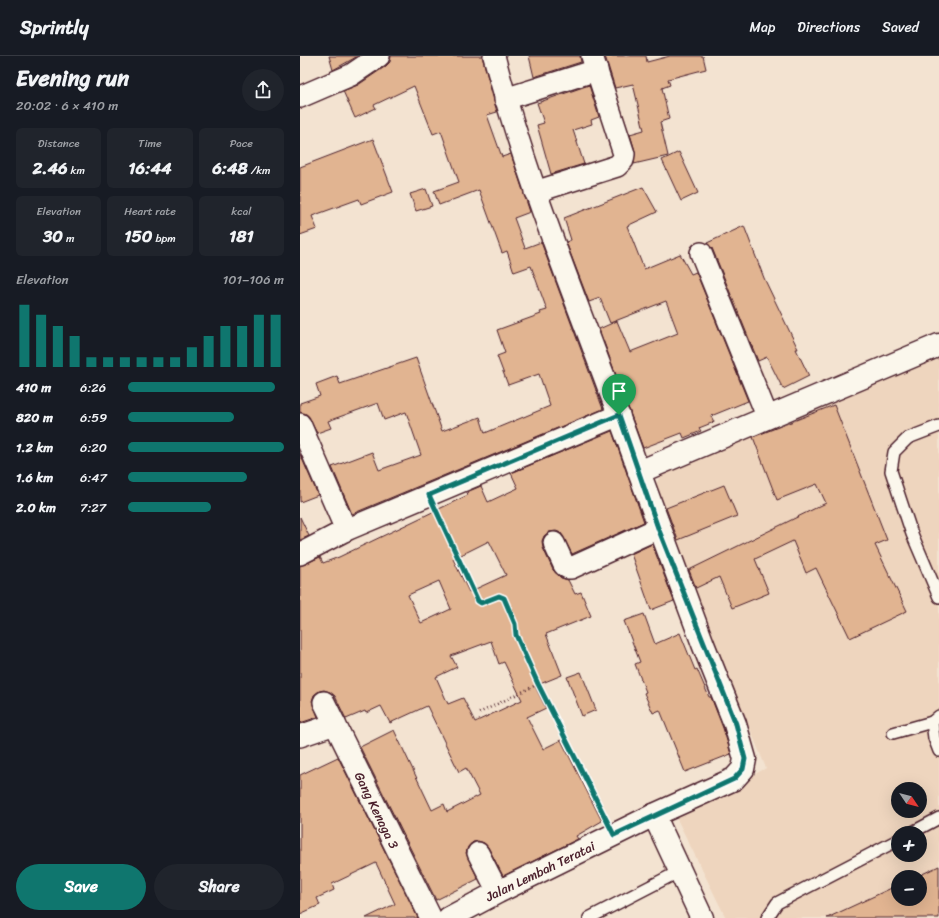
<!DOCTYPE html>
<html lang="en">
<head>
<meta charset="utf-8">
<style>
	body { margin:0; font-family:Sriracha,sans-serif; background:#20242c; color:#f1f3f6; height:100vh; display:flex; flex-direction:column; font-size:15px; white-space:nowrap }
	* { box-sizing:border-box; margin:0 }
	p { font-size:13px; color:#9ea1a6 }
	.icon { flex:none; width:22px; height:22px; fill:none; stroke:currentColor; stroke-width:2; stroke-linecap:round; stroke-linejoin:round }
	.map { position:relative; flex:1; overflow:hidden }
	.sheet { display:flex; flex-direction:column; background:#171b24; width:300px }
	.sheet>* { flex:none }
	.needle { width:26px; rotate:125deg }
	.buttons { position:absolute; left:591px; top:726px; display:grid; gap:8px }
	.buttons a { display:grid; place-items:center; width:36px; height:36px; border-radius:50%; background:#171b24; box-shadow:0 4px 16px #0002; font-size:20px }
	.pin { position:absolute; display:grid; place-items:center; width:34px; height:34px; color:#fff; margin:-41px -17px; border-radius:50% 50% 50% 0; rotate:-45deg; box-shadow:0 0 4px #0007 }
	.pin .icon { rotate:45deg }
	.round { display:grid; place-items:center; flex:none; width:42px; height:42px; border-radius:21px; background:#20242c }
	.head { display:flex; align-items:center; justify-content:space-between; height:68px; padding:0 16px }
	h1 { font-size:22px; font-weight:700; line-height:30px }
	.stats { display:grid; grid-template-columns:repeat(3,1fr); gap:6px; height:68px; padding:4px 16px }
	.stats div { display:grid; align-content:center; border-radius:6px; background:#20242c; text-align:center }
	.stats b { font-size:17px; font-weight:700 }
	.stats small { font-size:11px; font-weight:400 }
	.stats p { font-size:11px }
	.chart { height:112px; padding:8px 16px }
	.chart p { display:flex; justify-content:space-between }
	.chart svg { width:100%; height:72px; margin-top:4px; stroke:#0f766e; stroke-width:6 }
	.button { display:flex; gap:8px; margin-top:auto; padding:8px 16px }
	.button a { flex:1; height:46px; border-radius:24px; background:#0f766e; color:#fff; font-size:16px; font-weight:700; line-height:46px; text-align:center }
	.button a+a { background:#20242c; color:#f1f3f6 }
	ul { padding:0 16px; list-style:none; font-size:13px }
	li { display:grid; grid-template-columns:64px 48px 1fr; align-items:center; height:30px }
	li i { height:10px; border-radius:5px; background:#0f766e }
	header { display:flex; align-items:center; gap:24px; box-sizing:border-box; height:56px; padding:0 20px; background:#171b24; border-bottom:1px solid #363941 }
	header strong { font-size:19px }
	nav { display:flex; gap:22px; margin-inline-start:auto; font-size:14px }
	main { display:flex; flex:1; min-height:0 }
	.map>svg:first-child { display:block }
	.built { fill:#eed5be; fill-rule:evenodd }
	.building { fill:#e1b491; stroke:#4a1f2b; fill-rule:evenodd }
	.lines { fill:none; stroke-linecap:round; stroke-linejoin:round }
	.service-casing { stroke:#4a1f2b; stroke-width:14 }
	.minor-casing { stroke:#4a1f2b; stroke-width:24 }
	.tertiary-casing { stroke:#4a1f2b; stroke-width:25 }
	.secondary-casing { stroke:#4a1f2b; stroke-width:25 }
	.path { stroke:#4a1f2b; stroke-width:2.5; stroke-dasharray:1 3; stroke-linecap:butt }
	.service { stroke:#fbf7ec; stroke-width:11 }
	.minor { stroke:#fbf7ec; stroke-width:21 }
	.tertiary { stroke:#fbf7ec; stroke-width:22 }
	.secondary { stroke:#fbf7ec; stroke-width:22 }
	.route-casing { stroke:#fff; stroke-width:8 }
	.route { stroke:#0f766e; stroke-width:5 }
	.labels { text-anchor:middle; stroke-width:3; stroke-linejoin:round; paint-order:stroke }
	.street-label { font-size:13px; fill:#4a1f2b; stroke:#fbf7ec }
</style>
</head>
<body>
<header>
<strong>Sprintly</strong>
<nav><a>Map</a><a>Directions</a><a>Saved</a></nav>
</header>
<main>
<section class="sheet">
<div class="head"><div><h1>Evening run</h1><p>20:02 · 6 × 410 m</p></div><a class="round"><svg class="icon" aria-label="share" viewBox="0 0 24 24"><path d="M12 15V3M7 8l5-5 5 5M5 13v7h14v-7"/></svg></a></div>
<div class="stats">
<div><p>Distance</p><b>2.46<small> km</small></b></div>
<div><p>Time</p><b>16:44</b></div>
<div><p>Pace</p><b>6:48<small> /km</small></b></div>
</div>
<div class="stats">
<div><p>Elevation</p><b>30<small> m</small></b></div>
<div><p>Heart rate</p><b>150<small> bpm</small></b></div>
<div><p>kcal</p><b>181</b></div>
</div>
<div class="chart"><p><span>Elevation</span>101–106 m</p>
<svg viewBox="0 0 160 44" preserveAspectRatio="none"><path d="M5 44V6M15 44V12M25 44V19M35 44V25M45 44V38M55 44V38M65 44V38M75 44V38M85 44V38M95 44V38M105 44V32M115 44V25M125 44V19M135 44V19M145 44V12M155 44V12"/></svg>
</div>
<ul>
<li><b>410 m</b>6:26<i style="width:94%"></i></li>
<li><b>820 m</b>6:59<i style="width:68%"></i></li>
<li><b>1.2 km</b>6:20<i style="width:100%"></i></li>
<li><b>1.6 km</b>6:47<i style="width:76%"></i></li>
<li><b>2.0 km</b>7:27<i style="width:53%"></i></li>
</ul>
<div class="button"><a>Save</a><a>Share</a></div>
</section>
<div class="map">
<svg width="639" height="862" viewBox="0 0 639 862">
	<rect width="100%" height="100%" fill="#f3e3d1"/>
	<filter id="ink" filterUnits="userSpaceOnUse"><feTurbulence type="fractalNoise" baseFrequency=".025" numOctaves="2"/><feDisplacementMap in="SourceGraphic" scale="8" xChannelSelector="R" yChannelSelector="G"/><feConvolveMatrix kernelMatrix="1 2 1 2 8 2 1 2 1" color-interpolation-filters="sRGB"/></filter>
	<g filter="url(#ink)">
		<path class="built" d="M639 302V862H426L376 761 466 712 356 442 357 426 363 415 445 380ZM598 733H620V755H598ZM598 777H620V799H598ZM598 821H620V843H598Z"/>
		<g class="building">
			<polygon points="29,0 58,0 33,14"/>
			<polygon points="91,0 182,0 197,56 187,59 202,101 211,98 230,156 214,162 225,192 241,186 303,353 52,458 32,411 72,396 79,414 121,399 106,356 84,364 78,347 28,365 31,372 17,377 7,359 0,356 0,347 20,340 16,328 37,320 40,328 116,302 142,375 180,361 185,377 250,350 239,318 208,329 197,300 205,297 197,274 241,258 240,256 247,254 231,210 214,216 207,195 202,197 179,134 139,149 134,135 159,126 141,75 133,78 114,30 74,49 76,52 55,62 43,35 58,29 86,10 90,6"/>
			<polygon points="229,0 280,0 281,6 234,21"/>
			<polygon points="305,0 346,0 347,6 370,0 403,0 406,13 368,23 370,29 362,32 369,63 360,66 368,100 334,108 335,95 330,78 344,74 333,28 315,32"/>
			<polygon points="289,29 299,61 291,64 292,68 273,74 284,108 251,118 237,69 244,67 237,47"/>
			<polygon points="73,83 93,136 61,148 59,143 12,160 17,173 0,179 0,111"/>
			<polygon points="379,96 398,137 381,145 362,104"/>
			<polygon points="343,131 357,156 327,170 344,213 380,198 391,218 396,216 448,345 411,360 414,366 399,372 401,375 384,382 382,377 343,392 299,273 317,265 330,296 378,277 366,245 310,267 300,242 289,246 266,186 271,184 264,162"/>
			<polygon points="126,133 132,150 116,155 110,138"/>
			<polygon points="444,170 464,222 498,293 496,293 509,320 483,333 467,301 458,305 412,192 407,187"/>
			<polygon points="534,349 587,484 575,489 607,555 550,582 516,512 506,517 493,485 455,503 469,537 432,552 419,521 396,532 389,514 526,447 517,428 477,444 453,381"/>
			<path d="M312 375 344 466 272 498 261 477 256 475 249 476 244 480 242 485 243 492 253 514 261 522 268 524 275 538 281 536 291 560 246 578 262 619 235 630 246 652 227 661 243 693 261 684 302 765 276 780 278 783 203 820 188 791 184 787 178 785 173 786 168 791 166 797 178 823 136 844 60 691 94 674 132 754 144 748 147 756 180 739 166 712 159 716 127 650 90 667 81 650 66 657 65 655 46 663 35 640 30 636 24 634 19 635 14 639 12 645 18 661 0 667V510L20 501 23 507 39 501 168 439 167 436 181 430 188 446 218 432 211 417ZM189 485 206 519 169 536 153 503ZM139 525 151 553 121 567 108 539ZM191 585 199 608 204 606 222 644 175 666 163 642 148 648 136 621 157 611 151 600Z"/>
			<polygon points="0,398 18,439 0,446"/>
			<polygon points="424,429 437,460 378,484 366,452"/>
			<polygon points="0,461 9,480 0,484"/>
			<polygon points="352,488 374,545 351,554 331,498"/>
			<polygon points="344,558 355,588 380,577 395,614 397,613 409,641 411,641 423,672 431,698 385,716 360,654 353,657 344,637 346,636 335,608 340,606 324,565"/>
			<polygon points="281,616 296,654 282,660 267,621"/>
			<polygon points="38,701 118,862 66,862 95,848 76,807 32,828 34,834 17,842 20,849 0,858 0,719"/>
			<polygon points="639,810 639,862 527,862 598,829 598,843 620,843 620,821 616,821"/>
		</g>
		<g class="lines">
			<g class="service-casing">
				<g id="service">
					<polyline points="639,370 608,382 594,396 591,415 612,478 639,541"/>
					<polyline points="639,660 632,666 634,682 639,695"/>
					<polyline points="593,677 632,666"/>
					<polyline points="611,777 639,762"/>
					<polyline points="289,862 380,815"/>
					<polyline points="467,862 477,847 598,784"/>
				</g>
			</g>
			<g class="minor-casing">
				<g id="minor">
					<path d="M194 0C231 142 291 278 339 416"/>
					<polyline points="0,41 51,19 79,0"/>
					<polyline points="205,43 297,14"/>
					<polyline points="235,136 317,110 323,104 324,98 292,0"/>
					<polyline points="401,197 467,360"/>
					<polyline points="0,368 46,474"/>
					<polyline points="254,487 264,509 268,512 271,512 359,472"/>
					<polyline points="0,498 46,474 319,359"/>
					<polyline points="24,646 131,862"/>
					<polyline points="0,680 35,668"/>
					<polyline points="178,797 198,836"/>
				</g>
			</g>
			<g class="tertiary-casing">
				<polyline id="tertiary" points="354,759 434,723 443,713 445,703 435,668 403,588 339,416 639,289"/>
			</g>
			<g class="secondary-casing">
				<polyline id="secondary" points="149,862 198,836 354,759 402,862"/>
			</g>
			<g class="path">
				<polyline points="137,456 178,545 181,547 199,540 204,542 215,568 216,579 238,628 306,761"/>
				<polyline points="179,657 238,628"/>
			</g>
			<use href="#service" class="service"/>
			<use href="#minor" class="minor"/>
			<use href="#tertiary" class="tertiary"/>
			<use href="#secondary" class="secondary"/>
		</g>
	</g>
	<g class="lines" filter="url(#ink)">
		<g class="route-casing">
			<polygon id="route" points="319,359 358,472 436,668 445,703 443,713 434,723 314,779 238,628 216,579 215,568 204,542 199,540 181,547 178,545 129,439"/>
		</g>
		<use href="#route" class="route"/>
	</g>
	<g class="labels">
		<g class="street-label">
			<text transform="translate(77 754) rotate(64)" y="5">Gang Kenaga 3</text>
			<text transform="translate(240 815) rotate(-26)" y="5">Jalan Lembah Teratai</text>
		</g>
	</g>
</svg>
<div class="buttons">
<a><svg class="needle" viewBox="-14 -14 28 28"><path d="M0-13l5 13h-10z" fill="#e53935"/><path d="M0 13l5-13h-10z" fill="#9ea1a6"/></svg></a>
<a>+</a>
<a>−</a>
</div>
<div class="pin" style="left:319px;top:359px;background:#1e9e55"><svg class="icon" aria-label="arrive" viewBox="0 0 24 24"><path d="M6 21V4h12l-3 4 3 4H6"/></svg></div>
</div>
</main>
</body>
</html>
